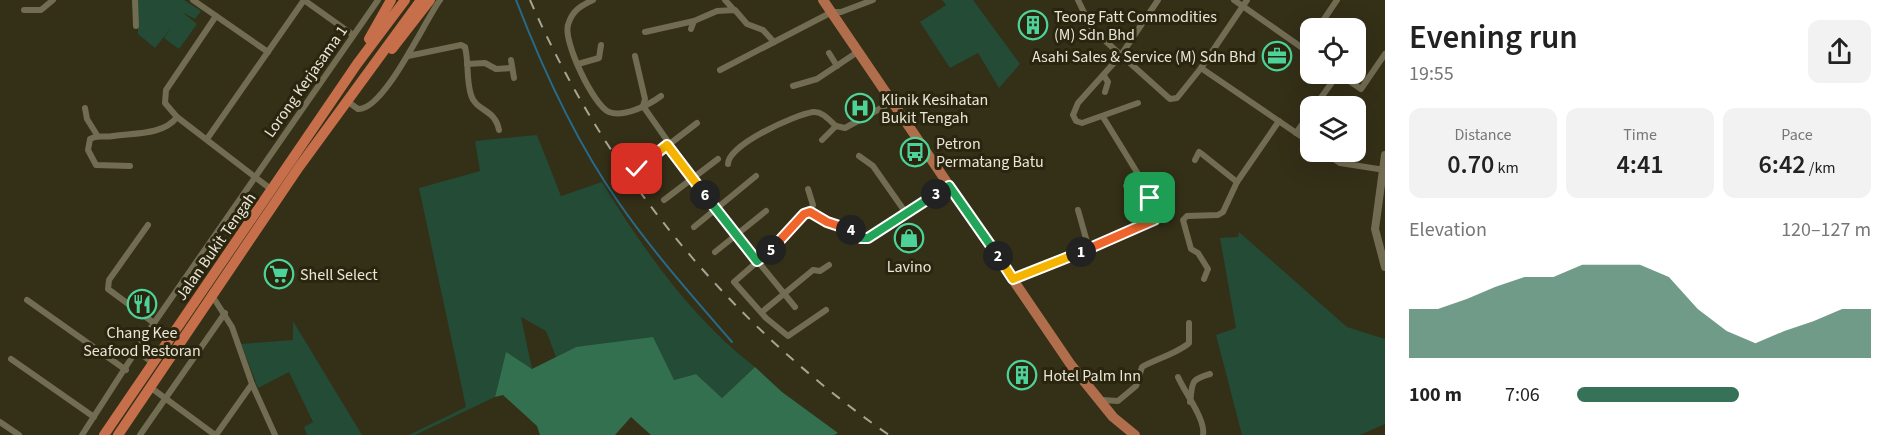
<!DOCTYPE html>
<html lang="en">
<head>
<meta charset="utf-8">
<style>
	body { margin:0; font-family:"Source Sans 3",sans-serif; background:#f2f2f2; color:#222; height:100vh; display:flex; flex-direction:column; font-size:22px; white-space:nowrap }
	* { box-sizing:border-box; margin:0 }
	p { font-size:20px; color:#767676 }
	.icon { flex:none; width:33px; height:33px; fill:none; stroke:currentColor; stroke-width:2; stroke-linecap:round; stroke-linejoin:round }
	.map { position:relative; flex:1; overflow:hidden }
	.drawer { display:flex; flex-direction:column; background:#fff; width:510px }
	.drawer>* { flex:none }
	.buttons { position:absolute; left:1300px; top:18px; display:grid; gap:12px }
	.buttons a { display:grid; place-items:center; width:66px; height:66px; border-radius:12px; background:#fff; box-shadow:0 6px 24px #0002; font-size:30px }
	.pin { position:absolute; display:grid; place-items:center; width:51px; height:51px; color:#fff; margin:-26px; border-radius:12px; box-shadow:0 3px 9px #0006 }
	.km { position:absolute; width:30px; height:30px; margin:-15px; border-radius:50%; background:#222; color:#fff; font-size:16px; line-height:30px; text-align:center }
	.round { display:grid; place-items:center; flex:none; width:63px; height:63px; border-radius:12px; background:#f2f2f2 }
	.headline { display:flex; align-items:center; justify-content:space-between; height:102px; padding:0 24px }
	h1 { font-size:33px; font-weight:600; line-height:45px }
	.figures { display:grid; grid-template-columns:repeat(3,1fr); gap:9px; height:102px; padding:6px 24px }
	.figures div { display:grid; align-content:center; border-radius:12px; background:#f2f2f2; text-align:center }
	.figures b { font-size:26px; font-weight:600 }
	.figures small { font-size:16px; font-weight:400 }
	.figures p { font-size:16px }
	.chart { height:168px; padding:12px 24px }
	.chart p { display:flex; justify-content:space-between }
	.chart svg { width:100%; height:108px; margin-top:6px; fill:#357258; opacity:.7 }
	ul { padding:0 24px; list-style:none; font-size:20px }
	li { display:grid; grid-template-columns:96px 72px 1fr; align-items:center; height:45px }
	li i { height:15px; border-radius:8px; background:#357258 }
	main { display:flex; flex:1; min-height:0 }
	.map>svg:first-child { display:block }
	.green { fill:#234b35 }
	.forest { fill:#33704f }
	.lines { fill:none; stroke-linecap:round; stroke-linejoin:round }
	.stream { stroke:#276a8a; stroke-width:2 }
	.minor { stroke:#716c52; stroke-width:6 }
	.tertiary { stroke:#716c52; stroke-width:8 }
	.primary { stroke:#b16e4c; stroke-width:10 }
	.trunk { stroke:#c66f4a; stroke-width:10 }
	.rail { stroke:#a8a493; stroke-width:2; stroke-dasharray:10 10; stroke-linecap:butt }
	.split-1-casing { stroke:#fff; stroke-width:12 }
	.split-2-casing { stroke:#fff; stroke-width:12 }
	.split-3-casing { stroke:#fff; stroke-width:12 }
	.split-4-casing { stroke:#fff; stroke-width:12 }
	.split-5-casing { stroke:#fff; stroke-width:12 }
	.split-6-casing { stroke:#fff; stroke-width:12 }
	.split-7-casing { stroke:#fff; stroke-width:12 }
	.split-1 { stroke:#f0652b; stroke-width:8 }
	.split-2 { stroke:#f5b400; stroke-width:8 }
	.split-3 { stroke:#22a559; stroke-width:8 }
	.split-4 { stroke:#22a559; stroke-width:8 }
	.split-5 { stroke:#f0652b; stroke-width:8 }
	.split-6 { stroke:#22a559; stroke-width:8 }
	.split-7 { stroke:#f5b400; stroke-width:8 }
	.labels { text-anchor:middle; stroke-width:6; stroke-linejoin:round; paint-order:stroke }
	.poi-label { font-size:16px; fill:#e9e6d8; stroke:#2a250e; text-anchor:start }
	.street-label { font-size:16px; fill:#e9e6d8; stroke:#2a250e }
</style>
</head>
<body>
<main>
<div class="map">
<svg width="1385" height="435" viewBox="0 0 1385 435">
	<rect width="100%" height="100%" fill="#342f17"/>
	<g class="green">
		<polygon points="138,0 184,0 201,11 195,19 182,12 197,24 179,49 164,38 171,28 155,48 138,34"/>
		<polygon points="942,0 973,0 1020,64 999,88 978,53 950,68 920,22 946,5"/>
		<path d="M537 135 561 196 602 182C643 249 692 319 755 367L722 398 696 374 674 380 576 347 556 357 546 331 521 317 532 369 506 353 495 397 415 435H409L466 407 419 188 480 171 475 141Z"/>
		<polygon points="1239,232 1347,327 1385,339 1385,424 1360,435 1242,435 1216,335 1236,328 1220,238 1238,237"/>
		<polygon points="293,321 362,435 307,435 304,427 313,422 289,372 258,388 241,344 293,340"/>
	</g>
	<polygon class="forest" points="653,337 674,380 696,374 722,398 755,367 782,392 838,433 834,435 651,435 631,417 615,435 540,435 537,426 503,395 495,397 506,352 532,369 576,347"/>
	<g class="lines">
		<path class="stream" d="M516 0C543 70 576 142 619 203 653 252 693 297 732 342"/>
		<g class="minor">
			<polyline points="135,0 136,26"/>
			<polyline points="193,0 268,52"/>
			<polyline points="304,0 353,35"/>
			<path d="M593 0C580 6 572 11 568 25 563 41 593 105 609 112 623 118 649 105 661 96"/>
			<polyline points="725,0 734,10"/>
			<polyline points="1078,0 1092,29 1170,99 1177,98 1201,68 1247,0"/>
			<polyline points="1234,0 1311,54"/>
			<polyline points="24,10 41,10 53,0"/>
			<polyline points="216,16 166,90 165,103 177,117 272,190"/>
			<polyline points="1318,28 1337,0"/>
			<polyline points="691,29 694,21 717,11 735,10 747,24 763,30 774,42"/>
			<polyline points="645,32 694,21"/>
			<polyline points="1304,49 1311,39"/>
			<polyline points="829,53 837,66"/>
			<path d="M408 56 461 45 465 47C469 63 466 79 471 95 476 112 495 108 499 130"/>
			<polyline points="635,56 645,99 643,106"/>
			<polyline points="511,60 514,78"/>
			<polyline points="467,64 485,63 496,69 512,68"/>
			<polyline points="578,64 599,58 601,45"/>
			<polyline points="1201,68 1311,143"/>
			<polyline points="720,70 832,12 841,12 873,0"/>
			<polyline points="1339,74 1361,89 1385,54"/>
			<polyline points="1104,76 1108,82 1105,92"/>
			<polyline points="793,86 817,79 859,51"/>
			<path d="M347 101 358 109C384 111 425 20 440 0"/>
			<polyline points="1138,103 1082,123 1076,121 1073,115 1078,103 1121,55 1158,0"/>
			<polyline points="643,106 716,210 795,307"/>
			<polyline points="1315,106 1338,74"/>
			<polyline points="85,108 87,119 97,135"/>
			<polyline points="1103,117 1146,187 1154,220"/>
			<polyline points="1296,133 1311,112"/>
			<polyline points="207,139 304,0"/>
			<polyline points="822,140 836,126 845,128 892,102"/>
			<polyline points="1323,152 1340,163 1385,170"/>
			<polyline points="859,156 873,166 906,213"/>
			<polyline points="1195,160 1199,152 1202,154 1237,182"/>
			<path d="M728 164C728 145 794 115 813 112 822 111 829 120 836 126"/>
			<path d="M130 166 96 165 88 150 90 139C98 134 104 138 113 136 134 133 164 135 177 117"/>
			<polyline points="637,169 697,123"/>
			<polyline points="1126,186 1140,183 1146,187"/>
			<polyline points="808,189 813,205 810,212 804,214 780,242 734,282 766,318 788,336 826,310"/>
			<polyline points="664,200 718,159"/>
			<polyline points="1078,210 1089,249"/>
			<path d="M810 212C825 222 834 220 847 227 856 231 858 238 868 238L949 186"/>
			<polyline points="148,225 109,280 108,289 154,323"/>
			<polyline points="694,227 756,176"/>
			<polyline points="715,252 766,211"/>
			<path d="M1013 279C1039 269 1066 259 1091 248 1114 237 1139 219 1165 220"/>
			<polyline points="1204,279 1208,269 1198,253 1191,249 1183,220 1187,216 1218,215 1223,212 1237,182 1279,121"/>
			<polyline points="213,297 232,327 252,384 275,435"/>
			<polyline points="27,300 126,370"/>
			<polyline points="762,312 813,270 820,271 829,265"/>
			<polyline points="137,351 153,363"/>
			<polyline points="11,359 94,417"/>
			<path d="M1178 377C1185 393 1206 420 1203 435"/>
			<polyline points="150,387 215,435"/>
			<path d="M1102 400 1118 401 1136 386 1142 367C1156 359 1178 353 1189 343V323"/>
			<path d="M1190 402C1193 383 1189 380 1210 374"/>
			<polyline points="0,422 19,435"/>
			<polyline points="82,435 154,323 378,0"/>
			<polyline points="140,435 225,313"/>
			<polyline points="216,435 252,384"/>
		</g>
		<polyline class="tertiary" points="1385,155 1375,229 1385,267"/>
		<polyline class="primary" points="823,0 1071,365 1113,417 1135,435"/>
		<g class="trunk">
			<polyline points="369,39 391,0"/>
			<polyline points="392,49 430,0"/>
			<polyline points="104,435 357,64 405,0"/>
			<polyline points="118,435 299,167 421,0"/>
		</g>
		<path class="rail" d="M530 0C607 176 732 326 889 435"/>
	</g>
	<g class="lines">
		<g class="split-1-casing">
			<polyline id="split-1" points="1081,252 1154,220 1150,198"/>
		</g>
		<g class="split-2-casing">
			<polyline id="split-2" points="998,256 1013,279 1081,252"/>
		</g>
		<g class="split-3-casing">
			<polyline id="split-3" points="936,194 949,186 998,256"/>
		</g>
		<g class="split-4-casing">
			<polyline id="split-4" points="851,230 861,238 868,238 936,194"/>
		</g>
		<g class="split-5-casing">
			<polyline id="split-5" points="771,250 804,214 810,212 827,222 851,230"/>
		</g>
		<g class="split-6-casing">
			<polyline id="split-6" points="705,195 757,261 771,250"/>
		</g>
		<g class="split-7-casing">
			<polyline id="split-7" points="637,169 667,145 705,195"/>
		</g>
		<use href="#split-1" class="split-1"/>
		<use href="#split-2" class="split-2"/>
		<use href="#split-3" class="split-3"/>
		<use href="#split-4" class="split-4"/>
		<use href="#split-5" class="split-5"/>
		<use href="#split-6" class="split-6"/>
		<use href="#split-7" class="split-7"/>
	</g>
	<defs>
		<g id="building-ring" transform="scale(1.5)"><circle r="9.5" fill="#2a250e" stroke="#4dd39a" stroke-width="1.5"/><path d="M-4-6H4V6H1V3H-1V6H-4ZM-2.5-4.3h1.7v1.8h-1.7ZM.8-4.3h1.7v1.8H.8ZM-2.5-1h1.7V.8h-1.7ZM.8-1h1.7V.8H.8Z" fill="#4dd39a"/></g>
		<g id="office-ring" transform="scale(1.5)"><circle r="9.5" fill="#2a250e" stroke="#4dd39a" stroke-width="1.5"/><path d="M-6-3h4V-5.5h4V-3h4V5H-6ZM-1-4.5V-3h2v-1.5ZM-6 0V1H6V0Z" fill="#4dd39a"/></g>
		<g id="hospital-ring" transform="scale(1.5)"><circle r="9.5" fill="#2a250e" stroke="#4dd39a" stroke-width="1.5"/><path d="M-5-5h3v3.5h4V-5h3V5h-3V1.5h-4V5h-3Z" fill="#4dd39a"/></g>
		<g id="bus-ring" transform="scale(1.5)"><circle r="9.5" fill="#2a250e" stroke="#4dd39a" stroke-width="1.5"/><path d="M-5-6H5V4H4V6H2V4H-2V6H-4V4H-5ZM-3.5-4V0h7V-4ZM-3.5 1.2v1.5H-2V1.2ZM2 1.2v1.5H3.5V1.2Z" fill="#4dd39a"/></g>
		<g id="shop-ring" transform="scale(1.5)"><circle r="9.5" fill="#2a250e" stroke="#4dd39a" stroke-width="1.5"/><path d="M-5-2.5h2.3a2.7 3.5 0 0 1 5.4 0H5L5.5 6h-11ZM-1.5-2.5h3a1.5 2.3 0 0 0-3 0Z" fill="#4dd39a"/></g>
		<g id="supermarket-ring" transform="scale(1.5)"><circle r="9.5" fill="#2a250e" stroke="#4dd39a" stroke-width="1.5"/><path d="M-6-5.5h2.5l.6 2H6L4.5 2H-2.5L-4.4-4H-6ZM-1.5 3.2a1.3 1.3 0 1 0 .1 0ZM3 3.2a1.3 1.3 0 1 0 .1 0Z" fill="#4dd39a"/></g>
		<g id="restaurant-ring" transform="scale(1.5)"><circle r="9.5" fill="#2a250e" stroke="#4dd39a" stroke-width="1.5"/><path d="M-5-6h1v4h1v-4h1v4h1v-4h1v5L-1.5 .5V6h-2V.5L-5-1ZM5-6V6H3V1.5H1.5Q1.5-4 5-6Z" fill="#4dd39a"/></g>
	</defs>
	<g fill-rule="evenodd">
		<use href="#building-ring" x="1033" y="25"/>
		<use href="#office-ring" x="1277" y="56"/>
		<use href="#hospital-ring" x="860" y="108"/>
		<use href="#bus-ring" x="915" y="152"/>
		<use href="#shop-ring" x="909" y="238"/>
		<use href="#supermarket-ring" x="279" y="274"/>
		<use href="#restaurant-ring" x="142" y="304"/>
		<use href="#building-ring" x="1022" y="375"/>
	</g>
	<g class="labels">
		<g class="poi-label">
			<text x="1054" y="22">Teong Fatt Commodities<tspan x="1054" dy="18">(M) Sdn Bhd</tspan></text>
			<text x="1256" y="62" text-anchor="end">Asahi Sales &amp; Service (M) Sdn Bhd</text>
			<text x="881" y="105">Klinik Kesihatan<tspan x="881" dy="18">Bukit Tengah</tspan></text>
			<text x="936" y="149">Petron<tspan x="936" dy="18">Permatang Batu</tspan></text>
			<text x="909" y="272" text-anchor="middle">Lavino</text>
			<text x="300" y="280">Shell Select</text>
			<text x="142" y="338" text-anchor="middle">Chang Kee<tspan x="142" dy="18">Seafood Restoran</tspan></text>
			<text x="1043" y="381">Hotel Palm Inn</text>
		</g>
		<g class="street-label">
			<text transform="translate(305 81) rotate(-55)" y="6">Lorong Kerjasama 1</text>
			<text transform="translate(215 246) rotate(-55)" y="6">Jalan Bukit Tengah</text>
		</g>
	</g>
</svg>
<div class="buttons">
<a><svg class="icon" aria-label="locate" viewBox="0 0 24 24"><circle cx="12" cy="12" r="6"/><path d="M12 2v4M12 18v4M2 12h4M18 12h4"/></svg></a>
<a><svg class="icon" aria-label="layers" viewBox="0 0 24 24"><path d="M12 4l9 5-9 5-9-5zM3 14l9 5 9-5"/></svg></a>
</div>
<div class="pin" style="left:1150px;top:198px;background:#1e9e55"><svg class="icon" aria-label="arrive" viewBox="0 0 24 24"><path d="M6 21V4h12l-3 4 3 4H6"/></svg></div>
<div class="pin" style="left:637px;top:169px;background:#d93025"><svg class="icon" aria-label="check" viewBox="0 0 24 24"><path d="M5 12l5 5 9-10"/></svg></div>
<b class="km" style="left:1081px;top:252px">1</b>
<b class="km" style="left:998px;top:256px">2</b>
<b class="km" style="left:936px;top:194px">3</b>
<b class="km" style="left:851px;top:230px">4</b>
<b class="km" style="left:771px;top:250px">5</b>
<b class="km" style="left:705px;top:195px">6</b>
</div>
<section class="drawer">
<div class="headline"><div><h1>Evening run</h1><p>19:55</p></div><a class="round"><svg class="icon" aria-label="share" viewBox="0 0 24 24"><path d="M12 15V3M7 8l5-5 5 5M5 13v7h14v-7"/></svg></a></div>
<div class="figures">
<div><p>Distance</p><b>0.70<small> km</small></b></div>
<div><p>Time</p><b>4:41</b></div>
<div><p>Pace</p><b>6:42<small> /km</small></b></div>
</div>
<div class="chart"><p><span>Elevation</span>120–127 m</p>
<svg viewBox="0 0 160 44" preserveAspectRatio="none"><path d="M0 44V24L10 24L20 20L30 15L40 11L50 11L60 6L70 6L80 6L90 11L100 24L110 33L120 38L130 33L140 29L150 24L160 24V44z"/></svg>
</div>
<ul>
<li><b>100 m</b>7:06<i style="width:55%"></i></li>
</ul>
</section>
</main>
</body>
</html>
